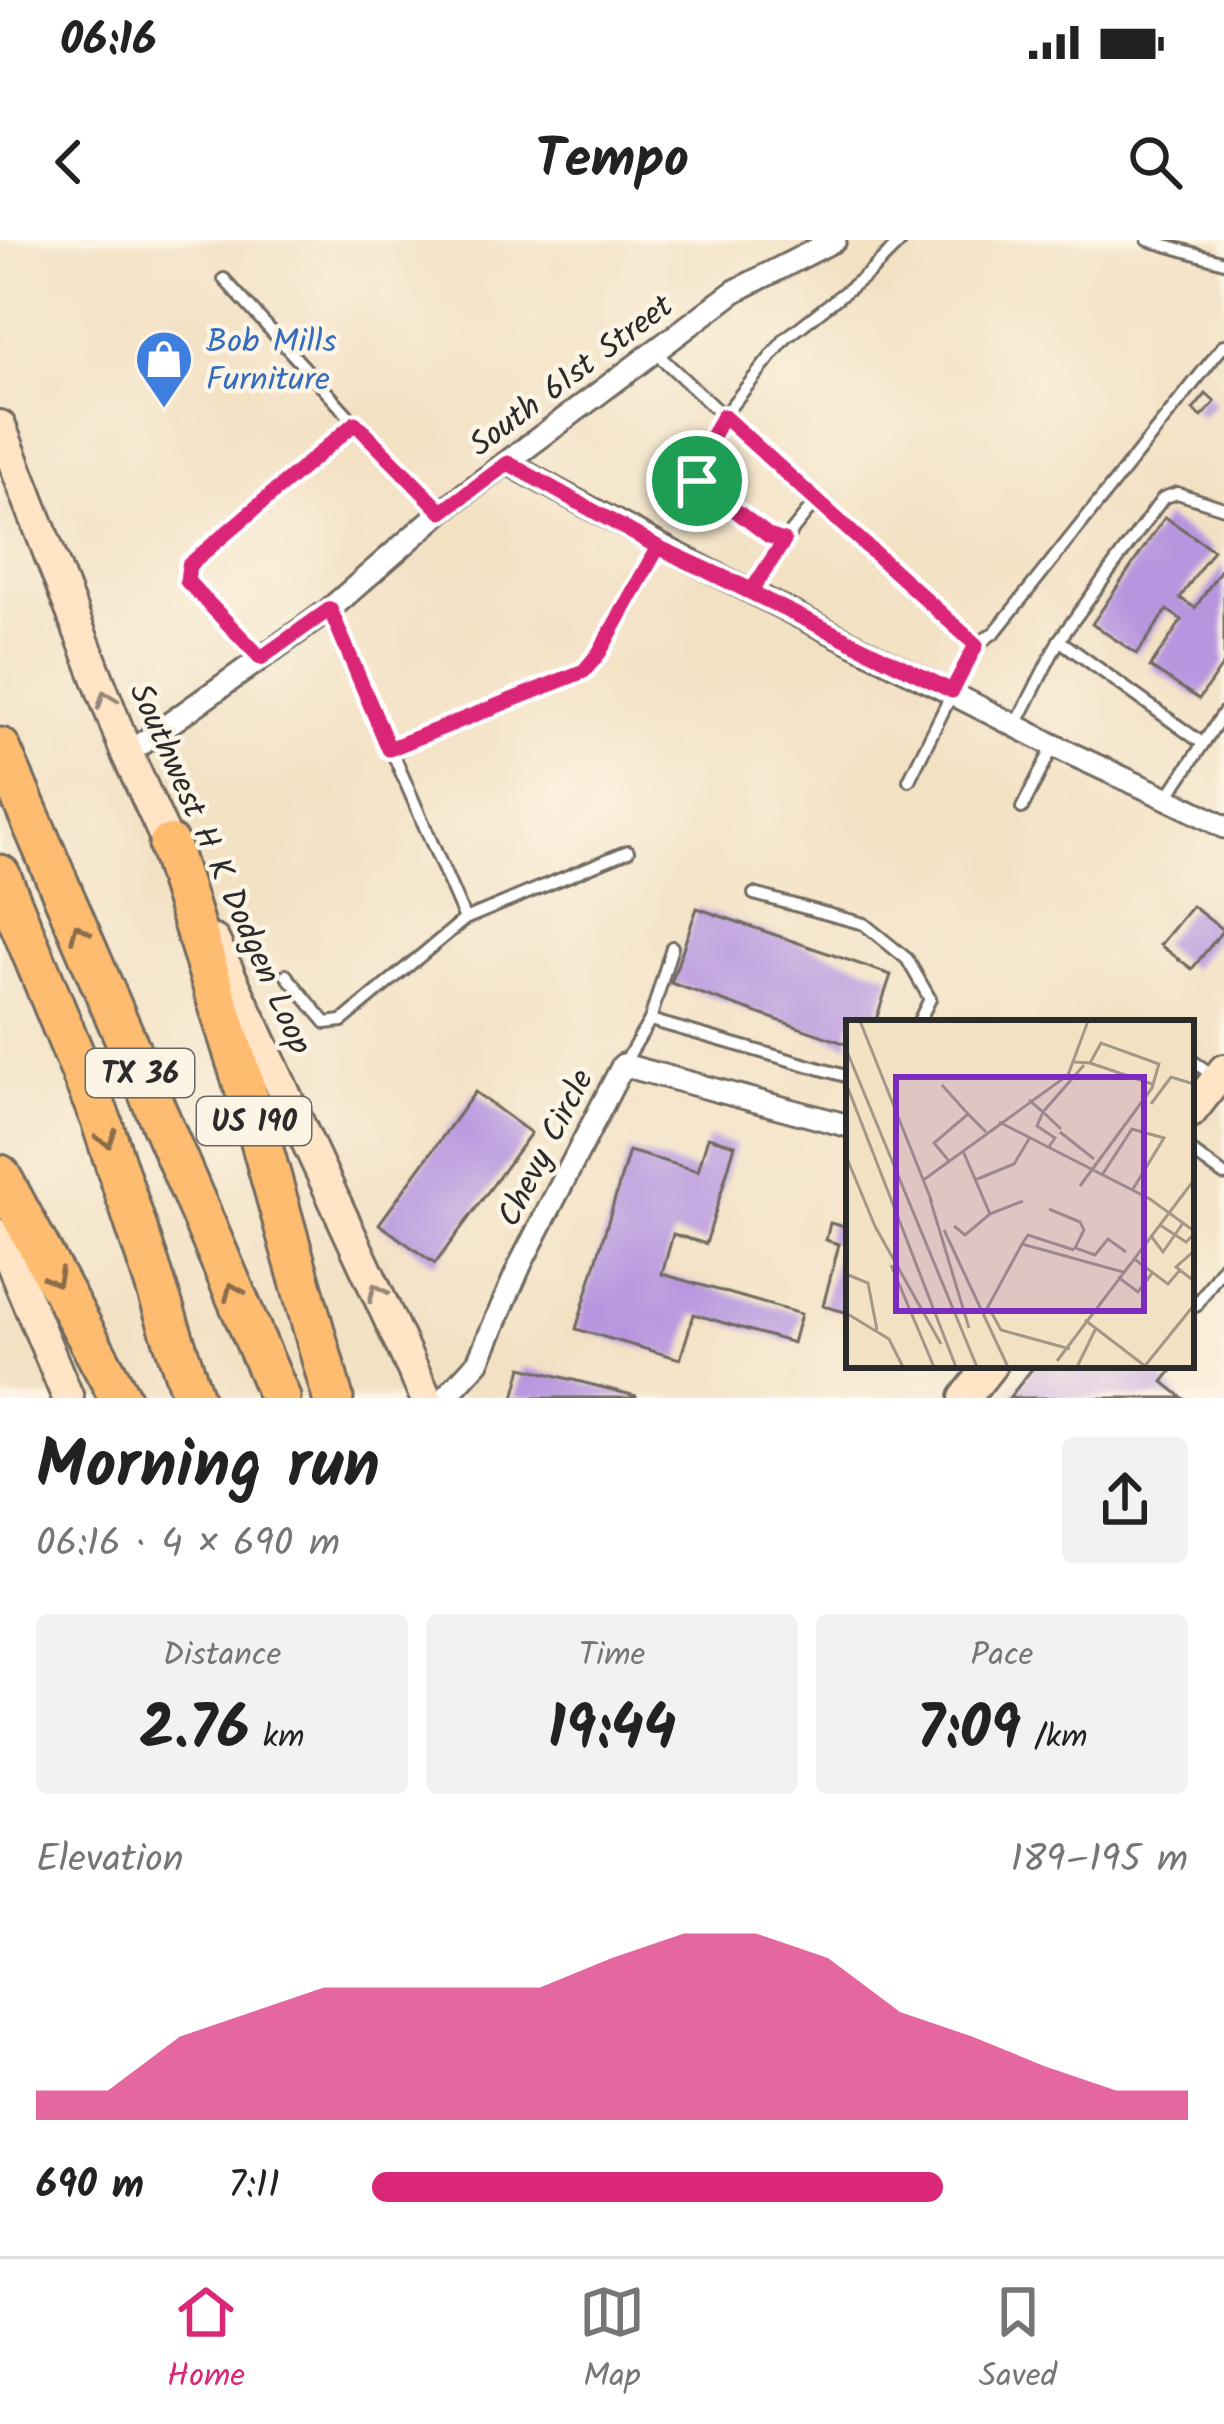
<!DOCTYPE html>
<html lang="en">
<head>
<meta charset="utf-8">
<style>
	body { margin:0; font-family:Kalam,sans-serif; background:#f2f2f2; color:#222; height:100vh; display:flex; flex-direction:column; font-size:45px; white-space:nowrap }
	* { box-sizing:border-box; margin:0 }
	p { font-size:39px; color:#767676 }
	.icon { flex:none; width:66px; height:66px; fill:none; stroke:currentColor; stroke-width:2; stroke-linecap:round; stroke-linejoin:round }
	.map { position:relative; height:1158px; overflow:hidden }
	.panel { display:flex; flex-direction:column; background:#fff; flex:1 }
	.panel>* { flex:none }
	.pin { position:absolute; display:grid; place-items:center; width:102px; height:102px; color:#fff; margin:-51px; border:6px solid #fff; border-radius:50%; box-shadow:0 3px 12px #0007 }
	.round { display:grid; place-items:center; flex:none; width:126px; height:126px; border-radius:12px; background:#f2f2f2 }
	.overview { display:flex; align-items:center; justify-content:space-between; height:204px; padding:0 36px }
	h1 { font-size:66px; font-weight:700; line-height:90px }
	.figures { display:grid; grid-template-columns:repeat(3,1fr); gap:18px; height:204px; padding:12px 36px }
	.figures div { display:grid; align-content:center; border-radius:12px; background:#f2f2f2; text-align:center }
	.figures b { font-size:60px; font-weight:700 }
	.figures small { font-size:33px; font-weight:400 }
	.figures p { font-size:33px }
	.chart { height:336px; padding:24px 36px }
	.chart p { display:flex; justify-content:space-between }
	.chart svg { width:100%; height:216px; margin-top:12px; fill:#db2777; opacity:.7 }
	ul { padding:0 36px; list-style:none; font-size:39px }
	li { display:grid; grid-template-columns:192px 144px 1fr; align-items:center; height:90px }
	li i { height:30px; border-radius:15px; background:#db2777 }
	.status { display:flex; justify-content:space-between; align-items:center; height:84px; padding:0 60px; background:#fff; direction:ltr }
	.status svg { height:33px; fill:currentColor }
	header { display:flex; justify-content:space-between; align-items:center; height:156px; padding:0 36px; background:#fff; font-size:54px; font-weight:700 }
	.menu { display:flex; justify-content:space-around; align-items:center; height:168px; border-top:3px solid #e0e0e0; background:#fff; font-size:33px; color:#767676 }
	.menu a { display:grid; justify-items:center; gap:6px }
	.menu .current { color:#db2777 }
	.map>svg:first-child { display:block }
	.building { fill:#b796df }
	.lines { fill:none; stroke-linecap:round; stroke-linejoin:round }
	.lane-casing { stroke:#716b61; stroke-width:16 }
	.street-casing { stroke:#716b61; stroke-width:27 }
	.secondary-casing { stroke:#716b61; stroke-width:36 }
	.highway-casing { stroke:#716b61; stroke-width:45 }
	.lane { stroke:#fff; stroke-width:10 }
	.street { stroke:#fff; stroke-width:21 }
	.secondary { stroke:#ffe4c6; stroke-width:30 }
	.highway { stroke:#febc70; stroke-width:39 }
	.oneway { stroke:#958878 }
	.oneway2 { stroke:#8a6c4a }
	.route-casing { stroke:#fff; stroke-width:24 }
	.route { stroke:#db2777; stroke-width:15 }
	.labels { text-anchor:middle; stroke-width:9; stroke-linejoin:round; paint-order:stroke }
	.shield { fill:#fcf5e5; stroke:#6a6863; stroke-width:3 }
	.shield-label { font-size:30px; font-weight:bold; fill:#2b2b2b }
	.shop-label { font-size:33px; fill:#366cbe; stroke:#fcf5e5; text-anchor:start }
	.street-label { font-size:33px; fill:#2b2b2b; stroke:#fcf5e5 }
	.inset-road { fill:none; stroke:#a39887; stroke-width:3 }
	.view { fill:#7b2cbf; fill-opacity:0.15; stroke:#7b2cbf; stroke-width:6 }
	.inset-edge { fill:none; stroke:#2b2b2b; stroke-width:6 }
</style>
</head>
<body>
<div class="status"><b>06:16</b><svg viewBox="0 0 49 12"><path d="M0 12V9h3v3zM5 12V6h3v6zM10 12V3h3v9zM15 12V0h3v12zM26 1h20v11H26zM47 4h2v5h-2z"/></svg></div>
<header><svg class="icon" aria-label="back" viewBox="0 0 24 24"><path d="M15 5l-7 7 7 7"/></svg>Tempo<svg class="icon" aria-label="search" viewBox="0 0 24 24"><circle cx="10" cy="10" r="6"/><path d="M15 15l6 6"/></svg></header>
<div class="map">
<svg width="1224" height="1158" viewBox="0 0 1224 1158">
	<rect width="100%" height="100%" fill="#fcf5e5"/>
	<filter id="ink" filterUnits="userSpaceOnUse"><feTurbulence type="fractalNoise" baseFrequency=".00833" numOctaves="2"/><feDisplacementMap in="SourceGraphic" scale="24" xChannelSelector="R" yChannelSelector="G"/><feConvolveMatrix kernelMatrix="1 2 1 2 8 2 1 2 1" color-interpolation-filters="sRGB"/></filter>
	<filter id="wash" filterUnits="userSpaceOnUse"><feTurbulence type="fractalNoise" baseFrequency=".004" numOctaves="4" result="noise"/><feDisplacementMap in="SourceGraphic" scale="48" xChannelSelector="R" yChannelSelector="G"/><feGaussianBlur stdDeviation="2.7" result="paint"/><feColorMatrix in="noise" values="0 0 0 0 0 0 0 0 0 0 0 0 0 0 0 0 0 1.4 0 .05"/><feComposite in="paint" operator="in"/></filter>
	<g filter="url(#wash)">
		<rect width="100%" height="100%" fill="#f3e1c4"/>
		<g id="blocks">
			<g class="building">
				<polygon points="1206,154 1215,162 1202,177 1193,170"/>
				<polygon points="1165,277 1213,310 1180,358 1195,368 1224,325 1224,423 1199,459 1150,427 1182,380 1167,370 1137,414 1092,384"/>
				<polygon points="1192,666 1223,690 1192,729 1160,705"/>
				<polygon points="697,668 891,735 875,783 849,783 849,805 671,743"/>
				<polygon points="475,852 531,893 435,1024 379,984"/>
				<polygon points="708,897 735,905 706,1004 673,994 662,1034 801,1074 793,1103 694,1074 680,1119 576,1089 629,911 698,931"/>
				<polygon points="830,983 849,988 849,1073 823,1066 839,1004 826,1000"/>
				<polygon points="1035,1125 1176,1125 1163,1142 1183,1158 1009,1158"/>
				<polygon points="522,1127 636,1156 636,1158 514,1158"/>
			</g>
		</g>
	</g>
	<g filter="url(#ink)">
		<use href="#blocks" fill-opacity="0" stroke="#716b61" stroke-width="3"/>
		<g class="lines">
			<g class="lane-casing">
				<g id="lane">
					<polyline points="1148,0 1224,22"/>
					<polyline points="224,39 355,183"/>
					<polyline points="655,112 723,176 695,230 697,241 769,296 784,301 752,350"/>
					<polyline points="817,260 723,176 786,98 869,33 902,0"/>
					<polyline points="784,301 817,260 976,405"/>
					<polyline points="330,369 465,679 628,611"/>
					<polyline points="1059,400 1202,503"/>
					<polyline points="261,418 187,341 189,325 355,183 441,271"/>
					<polyline points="1016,485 1059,400 1163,258 1177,253 1224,268"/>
					<polyline points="389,509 584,431 599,413 658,307"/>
					<polyline points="909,540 976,405 995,392 1224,105"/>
					<polyline points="1168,557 1224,472"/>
					<polyline points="1022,568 1054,505"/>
					<polyline points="754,654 864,684 907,719 930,759 918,783"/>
					<polyline points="286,735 326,783 342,781 465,679"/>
					<polyline points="650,780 672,707"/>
					<polyline points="1191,820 1213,835"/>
					<polyline points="623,825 650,780 849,837"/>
					<polyline points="1191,911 1224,935"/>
					<polyline points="1191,1062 1196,1066 1224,1025"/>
				</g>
			</g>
			<g class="street-casing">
				<g id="street">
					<path d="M508 223C686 322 870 411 1051 504 1109 533 1168 556 1224 587"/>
					<polyline points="127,514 330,369 442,271 735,51 835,0"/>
					<polyline points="445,1158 478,1122 521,1023 623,825 849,886"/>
				</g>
			</g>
			<g class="secondary-casing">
				<g id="secondary">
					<polyline points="0,186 127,514 178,625"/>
					<polyline points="214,701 426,1158"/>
					<polyline points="1191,872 1224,830"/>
					<polyline points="0,995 68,1158"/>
					<polyline points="965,1158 991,1125"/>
				</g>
			</g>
			<g class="highway-casing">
				<g id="highway">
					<polyline points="0,508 280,1158"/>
					<polyline points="169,605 255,881 333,1158"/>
					<polyline points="0,635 101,880 193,1158"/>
					<polyline points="0,935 120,1158"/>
				</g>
			</g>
			<use href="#lane" class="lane"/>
			<use href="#street" class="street"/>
			<use href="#secondary" class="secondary"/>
			<use href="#highway" class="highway"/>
		</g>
		<defs><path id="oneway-chevron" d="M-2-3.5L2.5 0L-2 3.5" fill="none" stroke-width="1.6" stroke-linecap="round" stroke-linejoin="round" transform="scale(3)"/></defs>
		<g class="oneway">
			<use href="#oneway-chevron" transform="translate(106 459) rotate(-111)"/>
			<use href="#oneway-chevron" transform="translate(377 1052) rotate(-115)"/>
		</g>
		<g class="oneway2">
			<use href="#oneway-chevron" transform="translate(79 692) rotate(-113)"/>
			<use href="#oneway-chevron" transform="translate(107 899) rotate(72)"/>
			<use href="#oneway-chevron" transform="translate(55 1038) rotate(62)"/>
			<use href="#oneway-chevron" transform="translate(233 1051) rotate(-113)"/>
		</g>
	</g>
	<g class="lines" filter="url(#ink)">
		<g class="route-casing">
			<polyline id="route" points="697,241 769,296 784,301 752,350 658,307 508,223 442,272 355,183 189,325 187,341 261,418 330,369 389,509 584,431 599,413 658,307 952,451 976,405 723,176 694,230 697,241"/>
		</g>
		<use href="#route" class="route"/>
	</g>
	<defs>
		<g id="shop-pin" transform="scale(3)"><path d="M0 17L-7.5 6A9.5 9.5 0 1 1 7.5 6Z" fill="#3f7fe0" stroke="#fcf5e5"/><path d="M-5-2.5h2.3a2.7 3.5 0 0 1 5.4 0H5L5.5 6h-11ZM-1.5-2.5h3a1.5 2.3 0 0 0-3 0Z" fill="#fff"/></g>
	</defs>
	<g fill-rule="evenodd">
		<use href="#shop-pin" x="164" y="119"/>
	</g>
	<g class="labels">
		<g class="shield">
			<rect x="86" y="809" width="108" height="48" rx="9"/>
			<rect x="197" y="857" width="114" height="48" rx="9"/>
		</g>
		<g class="shield-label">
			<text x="140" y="843">TX 36</text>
			<text x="254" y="891">US 190</text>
		</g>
		<g class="shop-label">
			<text x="206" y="112">Bob Mills<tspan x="206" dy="38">Furniture</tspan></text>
		</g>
		<g class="street-label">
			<text transform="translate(570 134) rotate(-37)" y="12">South 61st Street</text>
			<text transform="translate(222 628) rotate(66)" y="12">Southwest H K Dodgen Loop</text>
			<text transform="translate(544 907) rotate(-63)" y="12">Chevy Circle</text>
		</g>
	</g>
	<g transform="translate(846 780)">
		<rect width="348" height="348" fill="#f3e1c4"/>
		<path class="inset-road" d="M14 1 86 182M0 29 131 347M228 42 244 43 255 23 313 44 306 68 234 166M244 43 306 64M0 63 110 347M96 65 122 94M183 80 197 92 191 106 209 118 202 128M305 84 325 57 348 64M153 102 304 179 348 211M215 109 197 92 238 45M214 112 248 139M117 131 144 194 177 181M0 136 31 211M103 141 88 123 122 94 140 112M256 155 286 109 318 118 287 169M129 160 168 144 183 119M76 161 222 55 242 1M84 179 123 308M203 189 234 202 238 210 229 228 249 235 262 219 280 232M314 205 340 222 348 214M108 206 119 215 144 194M30 208 95 324M98 210 162 347M305 216 317 232 337 203M176 224 182 215 228 230M348 231 330 247 348 261M287 238 322 264 334 250M45 245 88 347M0 254 22 263 31 310M272 257 292 272 307 252M143 288 155 310 224 329M0 293 43 319 57 347M138 294 176 224 277 252M239 300 299 346M211 341 348 160M231 347 250 308M298 347 348 285"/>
		<path class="view" d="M50 57H298V291H50Z"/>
		<rect width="348" height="348" class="inset-edge"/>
	</g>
</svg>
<div class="pin" style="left:697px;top:241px;background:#1e9e55"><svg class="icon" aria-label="arrive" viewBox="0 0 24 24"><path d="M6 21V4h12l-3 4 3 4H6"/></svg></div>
</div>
<section class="panel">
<div class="overview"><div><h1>Morning run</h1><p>06:16 · 4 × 690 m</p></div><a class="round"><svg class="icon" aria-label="share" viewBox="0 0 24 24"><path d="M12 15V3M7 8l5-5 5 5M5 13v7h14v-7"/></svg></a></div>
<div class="figures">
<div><p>Distance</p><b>2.76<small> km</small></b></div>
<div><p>Time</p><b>19:44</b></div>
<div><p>Pace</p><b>7:09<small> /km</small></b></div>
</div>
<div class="chart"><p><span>Elevation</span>189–195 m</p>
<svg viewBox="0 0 160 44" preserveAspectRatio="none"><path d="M0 44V38L10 38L20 27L30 22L40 17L50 17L60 17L70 17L80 11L90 6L100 6L110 11L120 22L130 27L140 33L150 38L160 38V44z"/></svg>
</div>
<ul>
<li><b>690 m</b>7:11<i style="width:70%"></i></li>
</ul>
</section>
<nav class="menu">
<a class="current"><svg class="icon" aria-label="home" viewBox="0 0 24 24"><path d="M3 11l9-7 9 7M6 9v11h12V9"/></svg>Home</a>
<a><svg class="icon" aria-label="map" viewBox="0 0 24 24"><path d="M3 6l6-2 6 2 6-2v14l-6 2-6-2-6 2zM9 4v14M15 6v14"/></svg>Map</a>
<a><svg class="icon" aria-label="saved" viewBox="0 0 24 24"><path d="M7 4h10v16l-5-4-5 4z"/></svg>Saved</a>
</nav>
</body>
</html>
